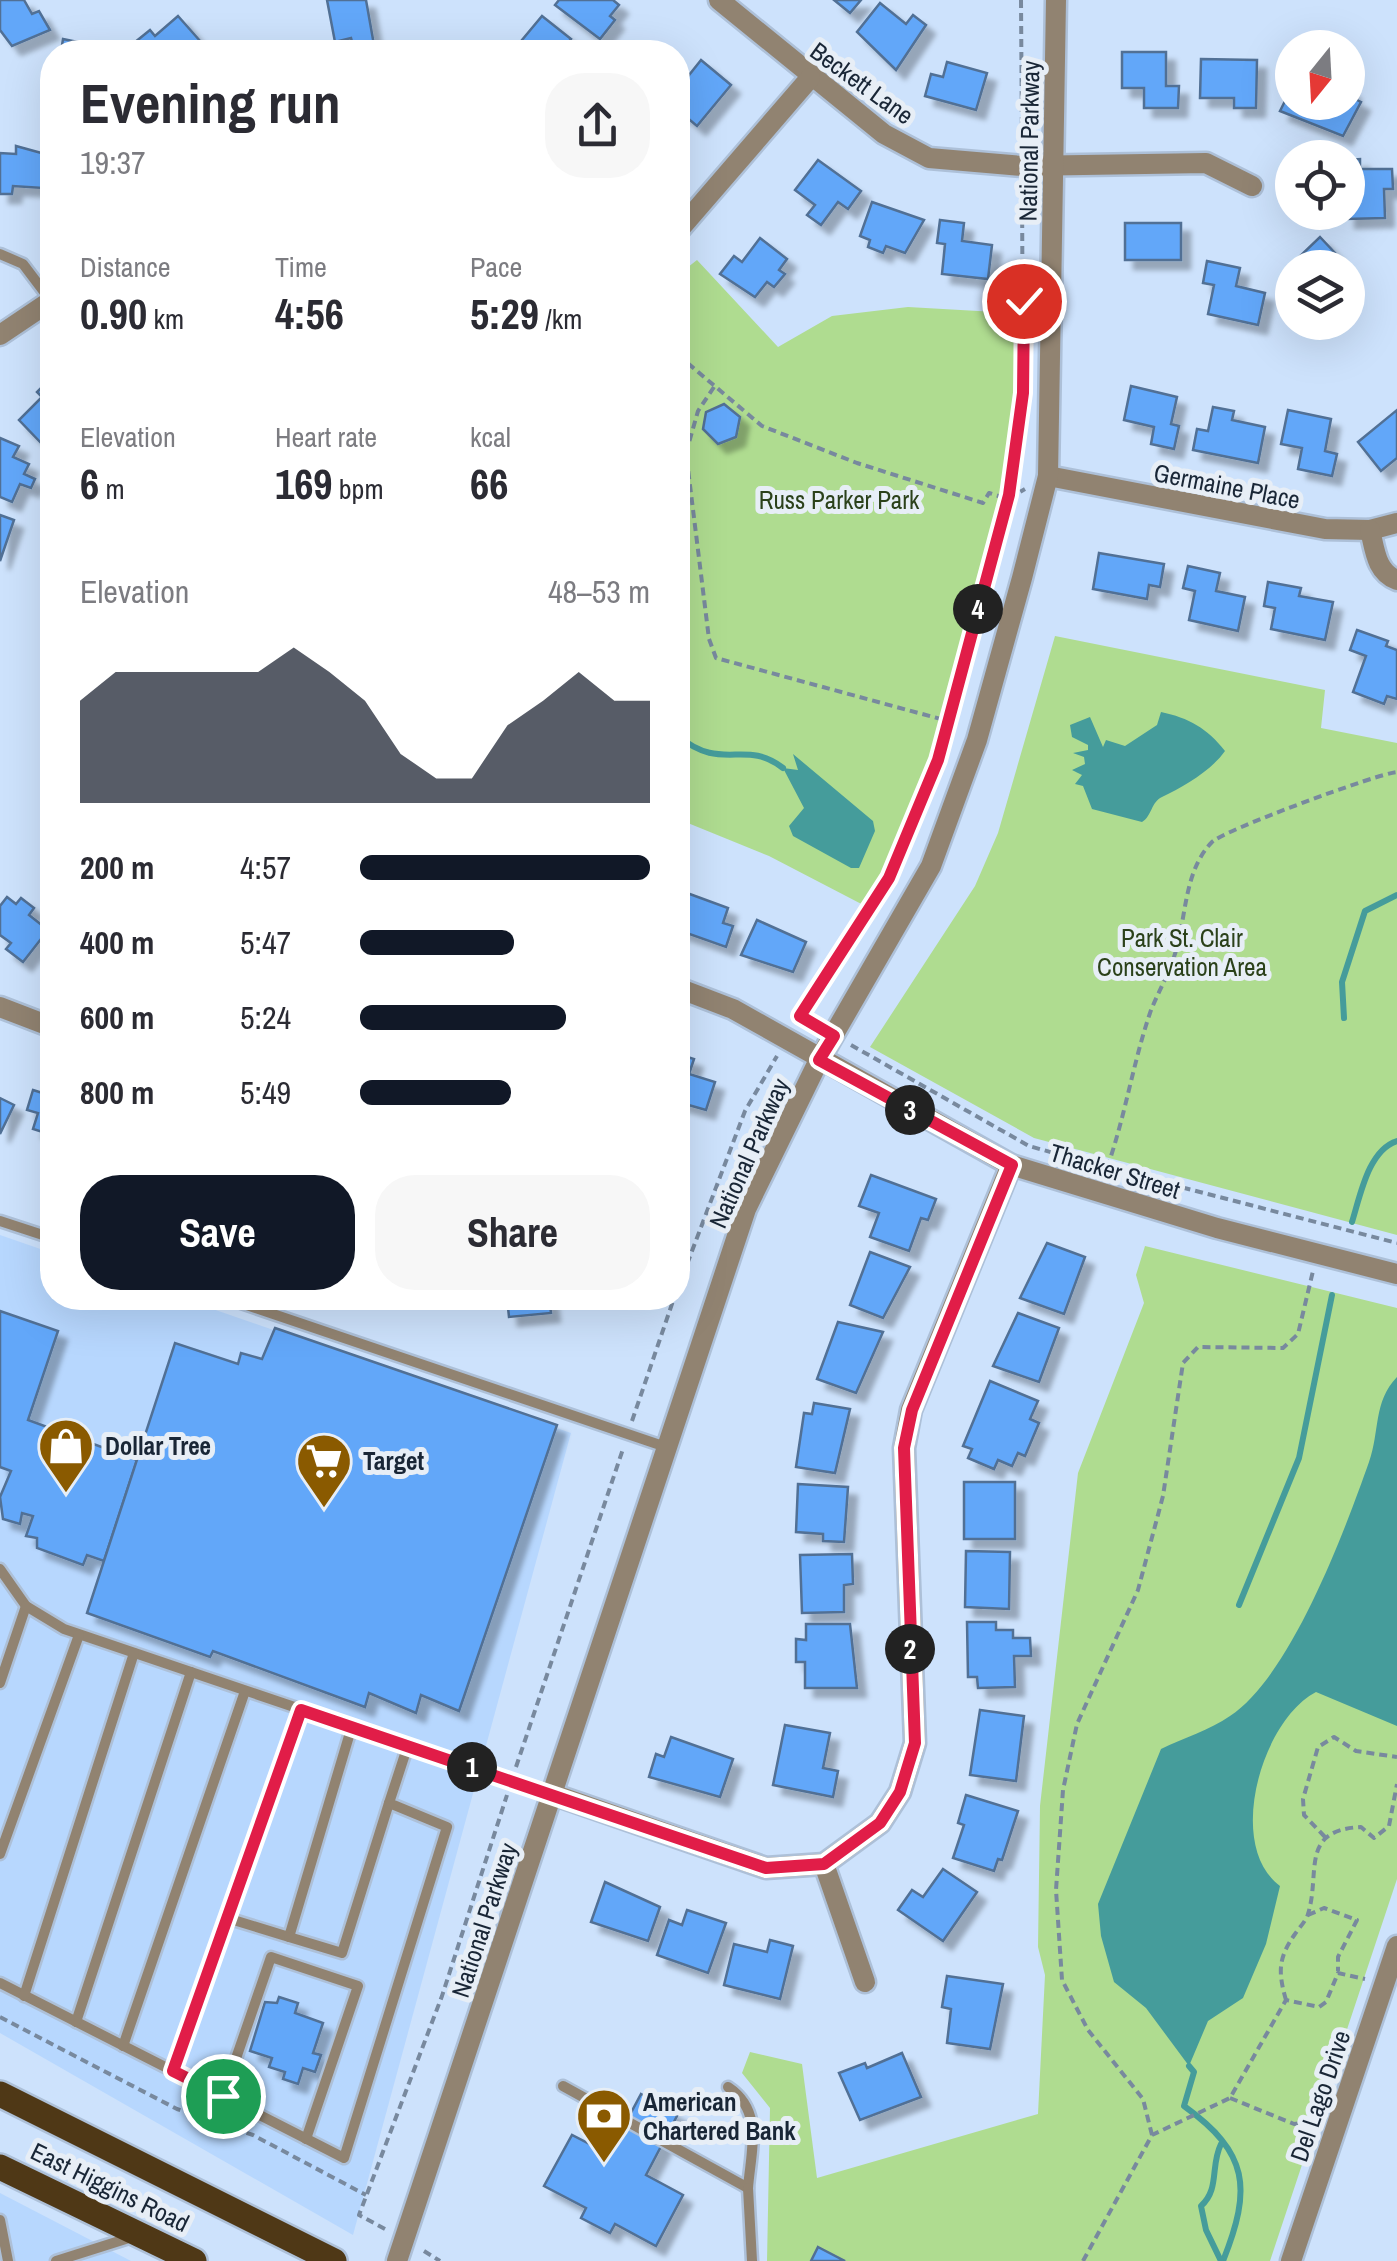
<!DOCTYPE html>
<html lang="en">
<head>
<meta charset="utf-8">
<style>
	body { margin:0; font-family:"Archivo Narrow",sans-serif; background:#f7f7f7; color:#2b2b33; height:100vh; display:flex; flex-direction:column; font-size:38px; white-space:nowrap }
	* { box-sizing:border-box; margin:0 }
	p { font-size:32px; color:#7c7c81 }
	.icon { flex:none; width:55px; height:55px; fill:none; stroke:currentColor; stroke-width:2; stroke-linecap:round; stroke-linejoin:round }
	.map { position:relative; flex:1; overflow:hidden }
	.side { position:absolute; left:40px; top:40px; width:650px; height:1270px; display:flex; flex-direction:column; background:#fff; border-radius:40px; box-shadow:0 10px 40px #0002 }
	.side>* { flex:none }
	.needle { width:65px; rotate:198deg }
	.buttons { position:absolute; left:1275px; top:30px; display:grid; gap:20px }
	.buttons a { display:grid; place-items:center; width:90px; height:90px; border-radius:50%; background:#fff; box-shadow:0 10px 40px #0002; font-size:50px }
	.pin { position:absolute; display:grid; place-items:center; width:85px; height:85px; color:#fff; margin:-42px; border:5px solid #fff; border-radius:50%; box-shadow:0 2px 10px #0007 }
	.km { position:absolute; width:50px; height:50px; margin:-25px; border-radius:50%; background:#222; color:#fff; font-size:28px; line-height:50px; text-align:center }
	.round { display:grid; place-items:center; flex:none; width:105px; height:105px; border-radius:40px; background:#f7f7f7 }
	.summary { display:flex; align-items:center; justify-content:space-between; height:170px; padding:0 40px }
	h1 { font-size:55px; font-weight:800; line-height:75px }
	.figures { display:grid; grid-template-columns:repeat(3,1fr); gap:15px; height:170px; padding:10px 40px }
	.figures div { display:grid; align-content:center }
	.figures b { font-size:42px; font-weight:800 }
	.figures small { font-size:28px; font-weight:400 }
	.figures p { font-size:28px }
	.chart { height:280px; padding:20px 40px }
	.chart p { display:flex; justify-content:space-between }
	.chart svg { width:100%; height:180px; margin-top:10px; fill:#111827; opacity:.7 }
	.primary-button { display:flex; gap:20px; margin-top:auto; padding:20px 40px }
	.primary-button a { flex:1; height:115px; border-radius:40px; background:#111827; color:#fff; font-size:40px; font-weight:800; line-height:115px; text-align:center }
	.primary-button a+a { background:#f7f7f7; color:#2b2b33 }
	ul { padding:0 40px; list-style:none; font-size:32px }
	li { display:grid; grid-template-columns:160px 120px 1fr; align-items:center; height:75px }
	li i { height:25px; border-radius:12px; background:#111827 }
	.map>svg:first-child { display:block }
	.built { fill:#b7d7fe }
	.green { fill:#afdc90 }
	.water { fill:#459c9b }
	.lines { fill:none; stroke-linecap:round; stroke-linejoin:round }
	.stream { stroke:#459c9b; stroke-width:6 }
	.building { fill:#62a7f9; stroke:#517095; stroke-width:2.5; filter:url(#shadow) }
	.lane-casing { stroke:#adc0d8; stroke-width:15 }
	.street-casing { stroke:#adc0d8; stroke-width:25 }
	.primary-casing { stroke:#adc0d8; stroke-width:30 }
	.path { stroke:#78899e; stroke-width:4; stroke-dasharray:8 5; stroke-linecap:butt }
	.lane { stroke:#918371; stroke-width:10 }
	.street { stroke:#918371; stroke-width:20 }
	.primary { stroke:#4f3816; stroke-width:25 }
	.route-casing { stroke:#fff; stroke-width:20 }
	.route { stroke:#e11d48; stroke-width:12 }
	.labels { text-anchor:middle; stroke-width:10; stroke-linejoin:round; paint-order:stroke }
	.street-label { font-size:25px; fill:#192636; stroke:#e7eef6 }
	.park-label { font-size:25px; fill:#2b411a; stroke:#e7eef6 }
	.poi-label { font-size:25px; font-weight:bold; fill:#192636; stroke:#e7eef6; text-anchor:start }
</style>
</head>
<body>
<div class="map">
<svg width="1397" height="2261" viewBox="0 0 1397 2261">
	<defs>
		<filter id="shadow"><feDropShadow dx="9" dy="9" stdDeviation="2.5" flood-color="#0004"/></filter>
	</defs>
	<rect width="100%" height="100%" fill="#cde2fc"/>
	<g class="built">
		<polygon points="0,1235 52,1253 52,1298 181,1298 571,1433 353,2235 0,2033"/>
		<polygon points="0,2193 131,2261 0,2261"/>
	</g>
	<g class="green">
		<polygon points="697,260 778,347 832,316 908,307 1013,313 1023,393 1008,500 938,760 902,853 871,909 769,856 678,819 678,275"/>
		<polygon points="1055,636 1325,690 1321,728 1397,743 1397,1235 1034,1138 870,1047 975,886 998,833"/>
		<polygon points="1145,1246 1397,1308 1397,1879 1270,2261 767,2261 770,2108 742,2073 750,2052 802,2064 817,2178 1038,2114 1045,1975 1038,1947 1040,1806 1078,1473 1144,1303 1136,1275"/>
	</g>
	<g class="water">
		<path d="M1161 712C1189 718 1207 728 1225 751 1211 771 1183 787 1162 797 1151 802 1152 816 1142 822L1092 809 1083 786 1075 784 1082 775 1072 770 1085 764 1084 757 1073 753 1088 750V745L1072 737 1070 725 1090 717 1103 747 1106 740 1125 746 1157 725Z"/>
		<polygon points="793,754 873,821 875,831 859,868 851,868 793,836 789,826 804,808 783,768 798,770"/>
		<path d="M1397 1377V1726L1316 1692C1262 1720 1225 1845 1280 1886L1266 1944 1243 1998 1208 2021 1189 2066 1146 2008 1114 1982 1101 1936 1098 1904 1161 1749C1183 1738 1210 1730 1230 1716 1291 1676 1345 1530 1369 1462 1380 1431 1373 1402 1397 1377Z"/>
	</g>
	<g class="lines">
		<g class="stream">
			<path d="M678 736C723 773 744 738 783 768"/>
			<polyline points="1344,1018 1342,982 1365,911 1397,895"/>
			<path d="M1352 1222C1360 1197 1368 1150 1397 1141"/>
			<polyline points="1239,1605 1299,1458 1332,1295"/>
			<path d="M1189 2066 1194 2072 1184 2106C1249 2153 1252 2188 1223 2261"/>
			<path d="M1221 2144C1210 2166 1220 2189 1201 2206L1206 2230 1221 2261"/>
		</g>
	</g>
	<g class="building">
		<polygon points="0,0 24,0 32,14 39,11 50,30 12,46 0,30"/>
		<polygon points="327,0 366,0 374,45 354,49 351,38 335,42"/>
		<polygon points="559,0 613,0 619,5 610,16 615,20 600,39 555,5"/>
		<polygon points="834,0 861,0 850,13"/>
		<polygon points="880,3 906,24 913,15 926,25 896,70 857,32"/>
		<polygon points="178,16 201,42 192,49 194,52 142,52 134,43 150,30 155,36"/>
		<polygon points="542,16 571,39 561,52 512,52"/>
		<polygon points="63,39 117,50 117,52 61,52"/>
		<polygon points="1122,52 1166,52 1166,86 1179,86 1178,108 1144,108 1144,88 1122,88"/>
		<polygon points="1201,59 1257,60 1256,108 1234,108 1234,98 1200,98"/>
		<polygon points="701,60 731,85 697,126 678,110 683,101 678,89"/>
		<polygon points="947,62 987,73 976,110 925,96 931,74 943,77"/>
		<polygon points="1292,87 1292,102 1348,102 1348,88 1352,91 1349,96 1361,102 1343,136 1280,111"/>
		<polygon points="16,146 45,154 43,188 13,186 12,194 0,194 0,153 16,154"/>
		<polygon points="1360,159 1360,169 1392,169 1393,189 1384,189 1385,218 1346,219 1348,160"/>
		<polygon points="818,160 861,191 848,209 838,202 821,225 807,215 815,205 795,190"/>
		<polygon points="872,202 924,220 905,253 886,246 883,253 868,247 870,240 860,236"/>
		<polygon points="940,220 964,223 962,241 992,245 988,279 942,274 945,244 937,243"/>
		<rect x="1125" y="223" width="56" height="37"/>
		<polygon points="1320,237 1335,253 1327,261 1333,268 1304,268 1296,260"/>
		<polygon points="760,238 787,259 779,270 785,274 774,287 767,282 755,297 720,274 734,256 742,262"/>
		<polygon points="1207,261 1240,268 1236,286 1265,293 1258,325 1208,314 1214,285 1203,283"/>
		<polygon points="51,378 52,438 42,444 19,420 42,397 37,392"/>
		<polygon points="1131,386 1177,397 1171,424 1179,426 1174,449 1151,444 1154,427 1124,420"/>
		<polygon points="724,404 740,417 736,437 718,444 703,429 706,412"/>
		<polygon points="1213,407 1234,411 1232,420 1265,427 1258,463 1193,450 1197,429 1208,431"/>
		<polygon points="1288,410 1331,419 1325,451 1337,454 1332,476 1298,469 1302,448 1281,444"/>
		<polygon points="1397,410 1397,458 1381,471 1358,442"/>
		<polygon points="0,438 19,446 13,457 29,464 24,474 35,479 31,488 20,484 12,502 0,497"/>
		<polygon points="0,515 14,520 0,561"/>
		<polygon points="1099,553 1164,564 1160,587 1149,585 1147,599 1093,589"/>
		<polygon points="1188,566 1220,573 1216,591 1245,597 1238,631 1189,620 1195,591 1183,588"/>
		<polygon points="1268,582 1301,588 1299,596 1333,602 1325,640 1271,629 1275,608 1264,606"/>
		<polygon points="1357,630 1388,641 1386,646 1397,650 1397,699 1387,696 1384,704 1353,692 1366,656 1350,650"/>
		<polygon points="687,893 728,908 723,923 733,926 726,947 678,930"/>
		<polygon points="7,897 16,904 21,898 34,908 29,915 48,930 23,962 6,949 11,943 0,935 0,906"/>
		<polygon points="757,920 806,942 793,972 741,955"/>
		<polygon points="678,1054 694,1059 689,1074 715,1082 706,1110 678,1102"/>
		<polygon points="33,1090 52,1096 52,1135 33,1129 38,1113 27,1110"/>
		<polygon points="0,1098 14,1105 0,1134"/>
		<polygon points="871,1175 936,1199 928,1220 921,1218 909,1251 870,1237 879,1213 859,1206"/>
		<polygon points="1047,1243 1085,1257 1064,1314 1020,1298"/>
		<polygon points="870,1252 910,1267 883,1318 850,1305"/>
		<polygon points="507,1298 549,1298 551,1313 509,1317"/>
		<polygon points="0,1311 58,1331 28,1420 137,1460 104,1561 87,1555 83,1565 37,1548 37,1538 26,1536 33,1516 22,1513 20,1524 3,1519 0,1497 11,1471 0,1467"/>
		<polygon points="1018,1313 1059,1328 1039,1382 993,1366"/>
		<polygon points="838,1322 883,1332 856,1393 817,1379"/>
		<polygon points="275,1328 557,1425 459,1711 421,1695 416,1713 369,1693 365,1707 213,1651 210,1657 87,1613 175,1343 238,1364 241,1353 262,1359"/>
		<polygon points="990,1381 1038,1401 1030,1419 1039,1423 1025,1456 1018,1453 1012,1466 998,1460 994,1469 968,1458 972,1449 963,1446"/>
		<polygon points="814,1403 850,1409 835,1473 796,1467 804,1413 812,1414"/>
		<rect x="964" y="1482" width="51" height="57"/>
		<polygon points="798,1484 848,1487 844,1542 823,1541 823,1534 796,1532"/>
		<polygon points="966,1551 1010,1552 1009,1609 965,1607"/>
		<polygon points="852,1554 853,1584 844,1585 844,1612 802,1613 800,1555"/>
		<polygon points="967,1622 996,1622 996,1630 1013,1630 1013,1638 1030,1638 1031,1656 1014,1656 1015,1687 978,1688 977,1677 968,1677"/>
		<polygon points="806,1624 850,1624 857,1688 805,1688 805,1662 796,1662 796,1639 806,1640"/>
		<polygon points="980,1710 1024,1716 1016,1781 970,1775"/>
		<polygon points="785,1725 830,1733 823,1768 838,1771 833,1797 773,1785"/>
		<polygon points="671,1737 733,1759 720,1797 649,1777 656,1754 664,1757"/>
		<polygon points="966,1795 1018,1811 1002,1860 998,1859 994,1871 953,1858 964,1825 958,1823"/>
		<polygon points="943,1869 977,1892 943,1941 898,1910 912,1890 923,1897"/>
		<polygon points="605,1882 660,1907 648,1941 591,1922"/>
		<polygon points="687,1910 726,1923 708,1973 657,1955 669,1920 682,1925"/>
		<polygon points="770,1940 793,1946 780,1999 724,1985 734,1944 767,1952"/>
		<polygon points="947,1976 1003,1984 990,2049 947,2043 951,2009 942,2007"/>
		<polygon points="279,1997 298,2003 295,2013 323,2023 313,2053 321,2055 315,2072 303,2068 298,2084 283,2079 285,2072 269,2067 272,2058 250,2051 265,2002 277,2003"/>
		<polygon points="902,2053 921,2097 860,2120 839,2073 865,2063 867,2068"/>
		<polygon points="641,2094 678,2114 646,2175 683,2195 656,2246 615,2224 610,2233 581,2218 586,2208 544,2186 572,2135 609,2154"/>
		<polygon points="818,2247 845,2261 811,2261"/>
	</g>
	<g class="lines">
		<g class="lane-casing">
			<g id="lane">
				<polyline points="0,254 23,264 51,301"/>
				<polyline points="0,1221 52,1238"/>
				<polyline points="226,1298 666,1447"/>
				<polyline points="0,1569 26,1606 64,1629 551,1794"/>
				<polyline points="0,1683 26,1606"/>
				<polyline points="0,1854 79,1635"/>
				<polyline points="227,1918 289,1937 352,1726"/>
				<polyline points="289,1937 342,1953 389,1803"/>
				<polyline points="0,1983 344,2158 447,1827 389,1803 408,1745"/>
				<polyline points="24,1996 134,1653"/>
				<polyline points="76,2022 191,1672"/>
				<polyline points="123,2046 245,1691"/>
				<polyline points="173,2071 301,1710"/>
				<path d="M563 2086 748 2188C751 2150 764 2111 728 2087"/>
				<polyline points="223,2096 271,1957 358,1986 306,2139"/>
				<polyline points="748,2188 752,2261"/>
				<polyline points="0,2220 8,2261"/>
				<polyline points="56,2261 132,2237"/>
			</g>
		</g>
		<g class="street-casing">
			<g id="street">
				<polyline points="719,0 884,134 929,158 1022,166 1206,163 1252,186"/>
				<polyline points="678,231 810,78"/>
				<polyline points="0,335 52,300"/>
				<polyline points="1048,476 1325,529 1370,530 1397,523"/>
				<path d="M1370 530C1375 550 1376 572 1397 580"/>
				<polyline points="678,988 733,1009 1011,1165 1217,1228 1397,1274"/>
				<polyline points="0,1007 52,1027"/>
				<polyline points="552,1794 766,1868 824,1864 880,1823 900,1792 915,1743 904,1448 911,1410 1011,1165"/>
				<polyline points="824,1864 865,1982"/>
				<polyline points="397,2261 746,1209 819,1060 931,866 977,740 1022,578 1048,476 1056,0"/>
				<polyline points="1291,2261 1397,1946"/>
			</g>
		</g>
		<g class="primary-casing">
			<g id="primary">
				<polyline points="0,2094 334,2261"/>
				<polyline points="0,2167 194,2261"/>
			</g>
		</g>
		<g class="path">
			<polyline points="1021,0 1022,145"/>
			<polyline points="678,355 762,426 857,463 983,503 989,493 1008,499 1025,489"/>
			<polyline points="714,387 698,411 686,453 709,639 716,658 948,721"/>
			<polyline points="801,1014 902,853 938,760 1008,499 1023,393 1022,185"/>
			<polyline points="797,1022 800,1016 817,1026"/>
			<path d="M851 1045 1029 1146 1107 1168C1125 1117 1133 1063 1150 1013 1157 994 1168 976 1174 957 1187 918 1183 872 1212 842 1222 831 1379 773 1397 772"/>
			<polyline points="1107,1168 1397,1243"/>
			<polyline points="678,1288 745,1111 777,1056"/>
			<polyline points="632,1421 674,1298"/>
			<polyline points="516,1767 623,1449"/>
			<polyline points="1325,1837 1304,1815 1303,1799 1318,1747 1334,1737 1356,1751 1397,1757"/>
			<polyline points="1308,1915 1324,1908 1357,1920 1338,1957 1338,1971"/>
			<path d="M1286 2000C1278 1972 1278 1958 1295 1934 1299 1928 1306 1921 1308 1914 1321 1872 1299 1830 1361 1827L1374 1838 1389 1826 1397 1784"/>
			<polyline points="0,2017 177,2109 253,2135 366,2195"/>
			<polyline points="1230,2098 1294,2124 1315,2121"/>
			<polyline points="1152,2135 1143,2099 1088,2030 1062,1980 1056,1890 1063,1790 1077,1724 1138,1590 1163,1496 1183,1363 1198,1347 1283,1348 1298,1334 1313,1271"/>
			<polyline points="385,2229 359,2215 442,1996 507,1795"/>
			<polyline points="424,2251 440,2261"/>
			<polyline points="1083,2261 1152,2135 1230,2098 1286,2000 1319,2007 1326,2002 1338,1973 1365,1979"/>
		</g>
		<use href="#lane" class="lane"/>
		<use href="#street" class="street"/>
		<use href="#primary" class="primary"/>
	</g>
	<g class="lines">
		<g class="route-casing">
			<polyline id="route" points="223,2096 173,2071 301,1710 766,1868 824,1864 880,1823 900,1792 915,1743 904,1448 912,1410 1012,1165 819,1060 834,1036 800,1016 889,878 938,760 1009,495 1023,393 1024,301"/>
		</g>
		<use href="#route" class="route"/>
	</g>
	<defs>
		<g id="shop-pin" transform="scale(2.875)"><path d="M0 17L-7.5 6A9.5 9.5 0 1 1 7.5 6Z" fill="#8a5a00" stroke="#e7eef6"/><path d="M-5-2.5h2.3a2.7 3.5 0 0 1 5.4 0H5L5.5 6h-11ZM-1.5-2.5h3a1.5 2.3 0 0 0-3 0Z" fill="#fff"/></g>
		<g id="supermarket-pin" transform="scale(2.875)"><path d="M0 17L-7.5 6A9.5 9.5 0 1 1 7.5 6Z" fill="#8a5a00" stroke="#e7eef6"/><path d="M-6-5.5h2.5l.6 2H6L4.5 2H-2.5L-4.4-4H-6ZM-1.5 3.2a1.3 1.3 0 1 0 .1 0ZM3 3.2a1.3 1.3 0 1 0 .1 0Z" fill="#fff"/></g>
		<g id="bank-pin" transform="scale(2.875)"><path d="M0 17L-7.5 6A9.5 9.5 0 1 1 7.5 6Z" fill="#8a5a00" stroke="#e7eef6"/><path d="M-6-4H6V4H-6ZM0-2.3a2.3 2.3 0 1 0 0 4.6a2.3 2.3 0 1 0 0-4.6Z" fill="#fff"/></g>
	</defs>
	<g fill-rule="evenodd">
		<use href="#shop-pin" x="66" y="1446"/>
		<use href="#supermarket-pin" x="324" y="1461"/>
		<use href="#bank-pin" x="604" y="2116"/>
	</g>
	<g class="labels">
		<g class="street-label">
			<text transform="translate(862 83) rotate(36)" y="9">Beckett Lane</text>
			<text transform="translate(1029 141) rotate(-89)" y="9">National Parkway</text>
			<text transform="translate(1227 486) rotate(11)" y="9">Germaine Place</text>
			<text transform="translate(749 1153) rotate(-66)" y="9">National Parkway</text>
			<text transform="translate(1115 1171) rotate(17)" y="9">Thacker Street</text>
			<text transform="translate(484 1920) rotate(-72)" y="9">National Parkway</text>
			<text transform="translate(1320 2096) rotate(-71)" y="9">Del Lago Drive</text>
			<text transform="translate(110 2187) rotate(26)" y="9">East Higgins Road</text>
		</g>
		<g class="park-label">
			<text x="839" y="509">Russ Parker Park</text>
			<text x="1182" y="947">Park St. Clair<tspan x="1182" dy="29">Conservation Area</tspan></text>
		</g>
		<g class="poi-label">
			<text x="105" y="1455">Dollar Tree</text>
			<text x="363" y="1470">Target</text>
			<text x="643" y="2111">American<tspan x="643" dy="29">Chartered Bank</tspan></text>
		</g>
	</g>
</svg>
<div class="buttons">
<a><svg class="needle" viewBox="-14 -14 28 28"><path d="M0-13l5 13h-10z" fill="#e53935"/><path d="M0 13l5-13h-10z" fill="#7c7c81"/></svg></a>
<a><svg class="icon" aria-label="locate" viewBox="0 0 24 24"><circle cx="12" cy="12" r="6"/><path d="M12 2v4M12 18v4M2 12h4M18 12h4"/></svg></a>
<a><svg class="icon" aria-label="layers" viewBox="0 0 24 24"><path d="M12 4l9 5-9 5-9-5zM3 14l9 5 9-5"/></svg></a>
</div>
<div class="pin" style="left:223px;top:2096px;background:#1e9e55"><svg class="icon" aria-label="arrive" viewBox="0 0 24 24"><path d="M6 21V4h12l-3 4 3 4H6"/></svg></div>
<div class="pin" style="left:1024px;top:301px;background:#d93025"><svg class="icon" aria-label="check" viewBox="0 0 24 24"><path d="M5 12l5 5 9-10"/></svg></div>
<b class="km" style="left:472px;top:1767px">1</b>
<b class="km" style="left:910px;top:1649px">2</b>
<b class="km" style="left:910px;top:1110px">3</b>
<b class="km" style="left:978px;top:609px">4</b>
<section class="side">
<div class="summary"><div><h1>Evening run</h1><p>19:37</p></div><a class="round"><svg class="icon" aria-label="share" viewBox="0 0 24 24"><path d="M12 15V3M7 8l5-5 5 5M5 13v7h14v-7"/></svg></a></div>
<div class="figures">
<div><p>Distance</p><b>0.90<small> km</small></b></div>
<div><p>Time</p><b>4:56</b></div>
<div><p>Pace</p><b>5:29<small> /km</small></b></div>
</div>
<div class="figures">
<div><p>Elevation</p><b>6<small> m</small></b></div>
<div><p>Heart rate</p><b>169<small> bpm</small></b></div>
<div><p>kcal</p><b>66</b></div>
</div>
<div class="chart"><p><span>Elevation</span>48–53 m</p>
<svg viewBox="0 0 160 44" preserveAspectRatio="none"><path d="M0 44V19L10 12L20 12L30 12L40 12L50 12L60 6L70 12L80 19L90 32L100 38L110 38L120 25L130 19L140 12L150 19L160 19V44z"/></svg>
</div>
<ul>
<li><b>200 m</b>4:57<i style="width:100%"></i></li>
<li><b>400 m</b>5:47<i style="width:53%"></i></li>
<li><b>600 m</b>5:24<i style="width:71%"></i></li>
<li><b>800 m</b>5:49<i style="width:52%"></i></li>
</ul>
<div class="primary-button"><a>Save</a><a>Share</a></div>
</section>
</div>
</body>
</html>
